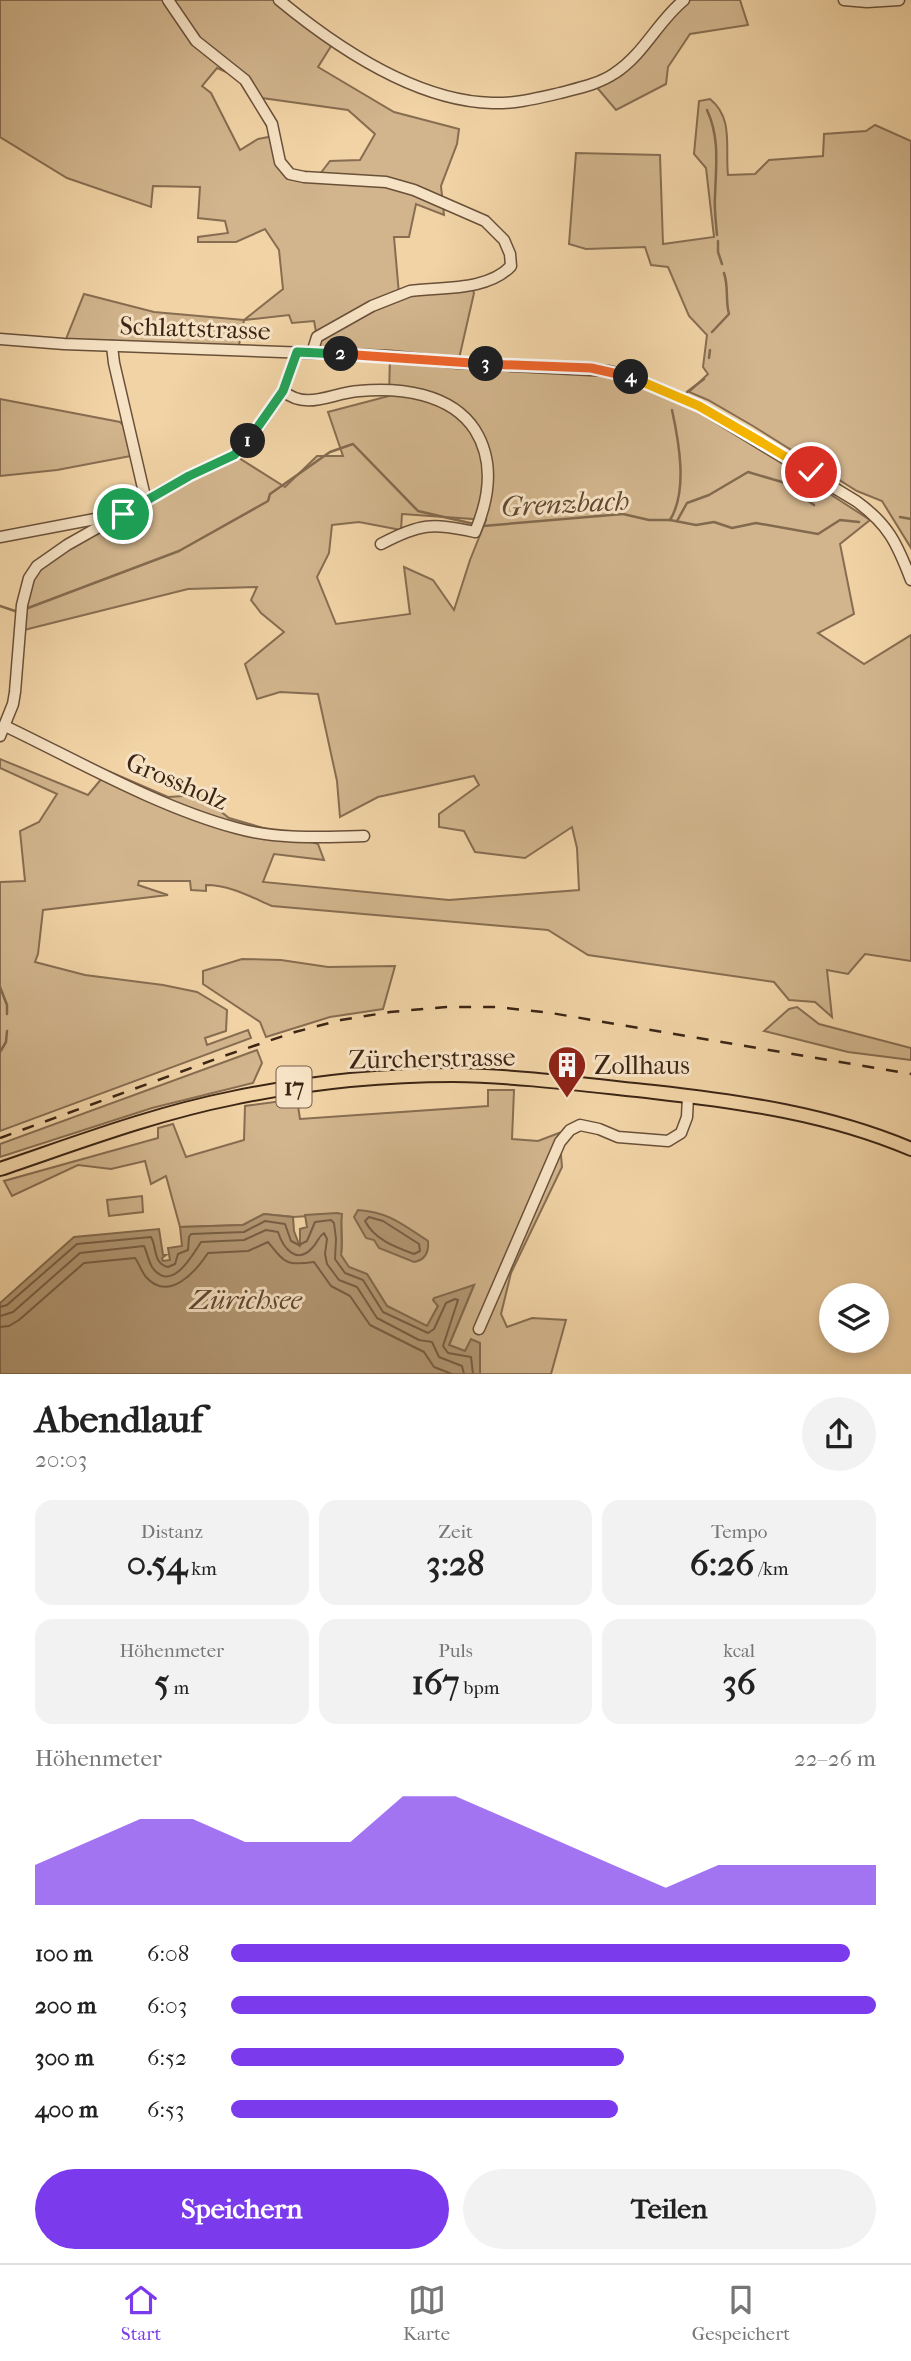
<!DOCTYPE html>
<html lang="de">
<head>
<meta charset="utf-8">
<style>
	body { margin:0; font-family:"IM FELL French Canon",serif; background:#f2f2f2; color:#222; height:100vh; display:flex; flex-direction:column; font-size:26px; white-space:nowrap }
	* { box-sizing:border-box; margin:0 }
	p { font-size:23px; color:#767676 }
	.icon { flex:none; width:38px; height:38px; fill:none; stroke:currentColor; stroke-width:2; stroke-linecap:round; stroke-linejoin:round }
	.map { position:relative; height:1374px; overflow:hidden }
	.sheet { display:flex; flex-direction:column; background:#fff; flex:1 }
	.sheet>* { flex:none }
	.buttons { position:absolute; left:819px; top:1283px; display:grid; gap:14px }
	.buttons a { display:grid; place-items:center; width:70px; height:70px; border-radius:50%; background:#fff; box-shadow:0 4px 10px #0003; font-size:35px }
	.pin { position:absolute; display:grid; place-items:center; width:60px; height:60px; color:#fff; margin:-30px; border:4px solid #fff; border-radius:50%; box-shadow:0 2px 7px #0007 }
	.km { position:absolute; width:35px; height:35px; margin:-18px; border-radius:50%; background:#222; color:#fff; font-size:19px; line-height:35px; text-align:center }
	.round { display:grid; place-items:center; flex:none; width:74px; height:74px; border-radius:37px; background:#f2f2f2 }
	.headline { display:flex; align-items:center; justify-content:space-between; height:119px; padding:0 35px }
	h1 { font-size:38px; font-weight:700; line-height:52px }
	.metrics { display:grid; grid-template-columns:repeat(3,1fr); gap:10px; height:119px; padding:7px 35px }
	.metrics div { display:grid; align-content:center; border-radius:18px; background:#f2f2f2; text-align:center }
	.metrics b { font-size:35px; font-weight:700 }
	.metrics small { font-size:19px; font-weight:400 }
	.metrics p { font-size:19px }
	.chart { height:196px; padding:14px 35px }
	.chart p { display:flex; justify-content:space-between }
	.chart svg { width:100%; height:126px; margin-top:7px; fill:#7c3aed; opacity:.7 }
	.primary-button { display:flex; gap:14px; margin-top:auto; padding:14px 35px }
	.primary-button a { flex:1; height:80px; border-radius:42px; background:#7c3aed; color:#fff; font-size:28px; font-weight:700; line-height:80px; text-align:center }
	.primary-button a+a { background:#f2f2f2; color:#222 }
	ul { padding:0 35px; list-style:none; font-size:23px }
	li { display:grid; grid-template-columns:112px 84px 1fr; align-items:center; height:52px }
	li i { height:18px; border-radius:9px; background:#7c3aed }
	.tabs { display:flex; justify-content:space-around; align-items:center; height:98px; border-top:2px solid #e0e0e0; background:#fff; font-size:19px; color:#767676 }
	.tabs a { display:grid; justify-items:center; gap:4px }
	.tabs .on { color:#7c3aed }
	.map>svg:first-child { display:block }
	.green { fill:#d2b58d; stroke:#876d51; stroke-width:2; fill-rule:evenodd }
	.water { fill:#b39874; stroke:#836a4e; stroke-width:2 }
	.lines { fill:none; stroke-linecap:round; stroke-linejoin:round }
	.shore { stroke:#785e44; stroke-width:2 }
	.stream { stroke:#836a4e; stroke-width:2.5 }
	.minor-casing { stroke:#695039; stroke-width:13 }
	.major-casing { stroke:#3c2515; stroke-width:16 }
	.minor { stroke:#f6e2c4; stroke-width:10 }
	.major { stroke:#f1d3a5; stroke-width:12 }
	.rail { stroke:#3c2515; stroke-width:2.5; stroke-dasharray:12 12; stroke-linecap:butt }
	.split-1-casing { stroke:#fff; stroke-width:14 }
	.split-2-casing { stroke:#fff; stroke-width:14 }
	.split-3-casing { stroke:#fff; stroke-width:14 }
	.split-4-casing { stroke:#fff; stroke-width:14 }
	.split-5-casing { stroke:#fff; stroke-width:14 }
	.split-6-casing { stroke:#fff; stroke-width:14 }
	.split-1 { stroke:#22a559; stroke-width:9 }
	.split-2 { stroke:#22a559; stroke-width:9 }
	.split-3 { stroke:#f0652b; stroke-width:9 }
	.split-4 { stroke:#f0652b; stroke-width:9 }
	.split-5 { stroke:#f5b400; stroke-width:9 }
	.split-6 { stroke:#f5b400; stroke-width:9 }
	.labels { text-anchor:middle; stroke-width:6; stroke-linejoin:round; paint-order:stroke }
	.shield { fill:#f6e2c4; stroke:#745e4a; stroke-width:2 }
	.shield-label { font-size:24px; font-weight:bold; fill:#3c2515 }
	.street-label { font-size:26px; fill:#3c2515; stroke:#f6e2c4 }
	.poi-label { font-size:26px; fill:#3c2515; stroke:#f6e2c4; text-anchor:start }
	.water-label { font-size:28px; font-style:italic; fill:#604832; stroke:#f6e2c4 }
</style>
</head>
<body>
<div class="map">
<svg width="911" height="1374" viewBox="0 0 911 1374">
	<rect width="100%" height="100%" fill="#f1d3a5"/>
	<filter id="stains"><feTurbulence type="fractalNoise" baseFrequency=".00286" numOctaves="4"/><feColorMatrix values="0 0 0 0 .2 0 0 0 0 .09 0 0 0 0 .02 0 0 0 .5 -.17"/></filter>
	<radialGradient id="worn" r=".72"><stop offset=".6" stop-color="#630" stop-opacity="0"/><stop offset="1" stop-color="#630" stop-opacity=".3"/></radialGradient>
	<g class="green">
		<path d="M0 0H289L287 6 333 43 318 67 394 112 459 129 457 144 441 186 444 215 416 204 409 237H394L399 294 471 284 474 293 458 363 591 368 659 388 799 474 870 520 840 544 854 614 818 633 864 664 911 635V961L865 954 848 974 827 970 832 1017 815 1002 789 1000 774 982 588 955 548 930 272 906C251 897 230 885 206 885V891L191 890 190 881H139L138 885 168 895 43 910 38 954 35 962 85 975 163 985 197 992 227 1010 226 1031 205 1038 207 1045 248 1030 251 1038 0 1131V882L25 881 20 831 39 822 57 794 0 768V759L88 795 108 771 168 797 200 795 229 818 318 844 324 860 274 854 263 882 449 900 579 890 577 848 572 827 525 858 475 852 464 831 439 827V814L479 785 474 776 378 797 340 817 337 781 318 694 280 692 257 699 245 664 284 632 261 613 251 600 257 587 188 589 24 630 21 614 37 566 234 455 285 487 317 456H343L328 412 389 396 390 356 312 353 317 337 314 321 292 323 289 315 244 320 238 350 64 344 84 294 154 312 244 320 283 289 279 250 265 229 236 242H198V237L228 233 225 221 198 218 200 187 153 186 151 207 67 178 0 137ZM217 68 245 80 255 97 348 110 375 134 360 160 330 161 313 183 280 161 274 136 258 139 240 150 211 93 202 86ZM402 514 486 520 470 560 454 610 433 580 404 567 410 614 336 624 317 577 329 553 332 525 359 522 401 530Z"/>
		<polygon points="684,0 740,0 748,25 690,34 668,67 666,84 616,110 594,84 610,76"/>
		<path d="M710 99C734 118 725 148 728 175L755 174 769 160 823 156 824 134 866 131 875 125 911 141V548L882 501 857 491 753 426 708 400 689 392 708 374 703 367 707 335 689 316 668 267 651 265 645 247 586 249 569 244 576 153 660 155 663 244 714 237 706 168 694 154 699 101Z"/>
		<polygon points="0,399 120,422 130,432 136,455 57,470 0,476"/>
		<polygon points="242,959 281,960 328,967 395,966 383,1009 330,1017 266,1037 260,1022 203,984 203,971"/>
		<polygon points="797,1007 819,1024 911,1048 911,1060 848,1052 764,1031 789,1009"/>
		<polygon points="257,1050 262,1063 253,1083 152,1108 0,1157 0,1144"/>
		<path d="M488 1090H514L512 1139 538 1141 559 1133 562 1167 511 1273 501 1314 507 1327 532 1318 566 1320 551 1374H480L465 1351 449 1345 474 1285 434 1299 438 1306 427 1327 387 1306 367 1274 348 1267 341 1255C343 1241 341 1228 341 1214L293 1217 264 1214 243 1225 180 1227 166 1176 151 1184 145 1161 111 1169 78 1165 12 1196 4 1181 158 1138V1128L173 1124 186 1157 244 1140 245 1106 297 1099 300 1119 488 1106Z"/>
		<polygon points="142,1196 143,1212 109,1216 107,1200"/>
	</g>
	<g class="water">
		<path d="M358 1210C389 1212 403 1225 428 1241 429 1252 425 1260 414 1262L379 1248 374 1240 366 1238 354 1217Z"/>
		<path d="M337 1213 342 1214C340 1230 343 1239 341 1255L349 1267 367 1274 387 1306 427 1326 438 1306 433 1300 434 1298 474 1285 449 1345 465 1351 471 1339 480 1343V1374H0V1303L74 1237 159 1229 163 1255H166L162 1258 163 1261 170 1260 168 1248 182 1246 180 1227 243 1225 264 1214 293 1217 294 1231 300 1247V1229L307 1227 305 1215Z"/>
	</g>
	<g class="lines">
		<g class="shore">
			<path d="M369 1217 383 1221 419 1244 420 1251 414 1254C395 1247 375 1240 365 1221Z"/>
			<path d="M0 1307 7 1305 77 1244 151 1237C157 1247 153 1264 168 1267L175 1264 178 1254 188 1250 189 1237 191 1234 244 1232 265 1221 285 1224 291 1241 299 1245 307 1241 315 1222 331 1220 334 1223 336 1239 335 1259 345 1273 363 1280 383 1312 428 1333 434 1329 446 1303 455 1299 458 1300 443 1346 448 1353 471 1357 473 1374"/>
			<path d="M0 1316 13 1312 80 1253 144 1246C147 1252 148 1260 152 1267 171 1294 192 1256 201 1242L244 1240 266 1230 278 1232C283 1248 297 1266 313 1247 318 1242 318 1237 324 1233L327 1239 325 1254 327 1264 339 1280 357 1287 377 1318 419 1340 432 1342 439 1357 462 1366 464 1374"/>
			<path d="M0 1327 9 1326 19 1320 84 1263 135 1258C139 1263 141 1271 146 1277 169 1303 196 1271 208 1253L248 1251 268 1242C285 1263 286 1266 314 1262L331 1286 350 1296 370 1325 424 1352 434 1367 452 1374"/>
		</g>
		<g class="stream">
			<path d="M707 110C720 138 716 166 715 196 714 209 716 222 717 235"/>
			<polyline points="718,241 718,252 722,264"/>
			<path d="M712 332 729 314C725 299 729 288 724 273"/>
			<polyline points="709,358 710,350"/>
			<polyline points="687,392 704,379"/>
			<polyline points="900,517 911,519"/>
			<polyline points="670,520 696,525 714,522 732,528 756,523 818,534 840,520 859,522"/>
			<polyline points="677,521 687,503 709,495 748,472 782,482 814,505"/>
			<path d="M483 526 623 514 649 520H670C688 491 679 442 672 410"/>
			<polyline points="0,606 15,611"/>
			<polyline points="28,608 179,551 268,501 270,494 330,452 353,444 418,511 474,524"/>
			<polyline points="0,987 7,1005 7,1014"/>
			<polyline points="0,1052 6,1042 7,1031"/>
		</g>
		<g class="minor-casing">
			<g id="minor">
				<path d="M168 0 196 41 245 80 272 124 280 162 290 174 304 177 386 182 414 190 485 221 504 240 510 254 511 266C488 291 442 287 410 291L372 306 324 333 317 337 312 353"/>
				<path d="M279 0C336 47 415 101 492 103 515 104 538 98 560 93 579 88 599 84 615 73 644 54 658 21 684 0"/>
				<polyline points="844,0 867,2 899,0"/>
				<path d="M0 339 64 344 390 356 458 363 609 371 627 375 699 406 856 501C888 524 897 543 911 580"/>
				<polyline points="112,346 114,363 146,501"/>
				<path d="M283 391C307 411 331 393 359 391 399 387 451 393 475 430 495 462 489 499 475 532 431 523 421 523 381 544"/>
				<polyline points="0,537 116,515"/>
				<path d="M5 726C78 761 158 807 236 828 278 840 321 837 364 836"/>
				<polyline points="0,736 13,704 15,692 22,605 29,578 37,566 67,545 189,476 234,455 253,435 283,391 297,352"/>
				<polyline points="479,1329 560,1142 570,1130 580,1125 599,1129 618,1137 668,1141 681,1133 687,1117 688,1096"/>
			</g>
		</g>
		<g class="major-casing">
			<path id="major" d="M0 1169C77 1143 153 1114 233 1098 305 1083 379 1075 453 1075 520 1076 587 1085 654 1092 742 1102 829 1114 911 1149"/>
		</g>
		<use href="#minor" class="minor"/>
		<use href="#major" class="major"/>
		<polyline class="rail" points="0,1138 224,1056 295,1032 341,1020 390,1012 446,1007 497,1007 551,1013 911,1074"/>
	</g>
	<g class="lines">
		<g class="split-1-casing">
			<polyline id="split-1" points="123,514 189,476 234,455 248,441"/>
		</g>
		<g class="split-2-casing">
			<polyline id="split-2" points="248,441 283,391 297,352 341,354"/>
		</g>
		<g class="split-3-casing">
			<polyline id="split-3" points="341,354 486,364"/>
		</g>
		<g class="split-4-casing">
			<polyline id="split-4" points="486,364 591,368 631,377"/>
		</g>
		<g class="split-5-casing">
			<polyline id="split-5" points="631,377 699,406 761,442"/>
		</g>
		<g class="split-6-casing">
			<polyline id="split-6" points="761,442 811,472"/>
		</g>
		<use href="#split-1" class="split-1"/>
		<use href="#split-2" class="split-2"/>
		<use href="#split-3" class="split-3"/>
		<use href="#split-4" class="split-4"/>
		<use href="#split-5" class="split-5"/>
		<use href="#split-6" class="split-6"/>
	</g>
	<defs>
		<g id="building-pin" transform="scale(2.0125)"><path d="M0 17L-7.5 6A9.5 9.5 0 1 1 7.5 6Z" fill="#8f2418" stroke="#f6e2c4"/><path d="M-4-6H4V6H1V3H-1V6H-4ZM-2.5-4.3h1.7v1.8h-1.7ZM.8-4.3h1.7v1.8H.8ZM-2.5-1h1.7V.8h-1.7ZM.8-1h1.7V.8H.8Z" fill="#fff"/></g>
	</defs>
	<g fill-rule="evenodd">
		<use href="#building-pin" x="567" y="1065"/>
	</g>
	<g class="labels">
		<rect class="shield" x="276.5" y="1066.5" width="35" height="41" rx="5"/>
		<g class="shield-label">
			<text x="294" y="1095">17</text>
		</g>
		<g class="street-label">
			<text transform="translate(195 328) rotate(2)" y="9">Schlattstrasse</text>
			<text transform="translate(177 781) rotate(23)" y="9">Grossholz</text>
			<text transform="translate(432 1058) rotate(-1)" y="9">Zürcherstrasse</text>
		</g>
		<g class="poi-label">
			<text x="594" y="1074">Zollhaus</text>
		</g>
		<g class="water-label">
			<text transform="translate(565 503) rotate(-3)" y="10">Grenzbach</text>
			<text x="246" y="1309">Zürichsee</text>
		</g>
	</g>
	<rect width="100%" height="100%" filter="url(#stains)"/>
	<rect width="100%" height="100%" fill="url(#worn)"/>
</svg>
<div class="buttons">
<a><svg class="icon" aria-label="layers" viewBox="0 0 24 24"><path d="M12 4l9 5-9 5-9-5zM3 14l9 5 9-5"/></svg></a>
</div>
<div class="pin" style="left:123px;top:514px;background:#1e9e55"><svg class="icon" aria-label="arrive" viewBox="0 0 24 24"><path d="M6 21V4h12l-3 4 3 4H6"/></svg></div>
<div class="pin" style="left:811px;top:472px;background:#d93025"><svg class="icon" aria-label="check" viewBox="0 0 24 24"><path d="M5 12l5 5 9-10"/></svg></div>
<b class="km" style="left:248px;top:441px">1</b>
<b class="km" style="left:341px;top:354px">2</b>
<b class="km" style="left:486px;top:364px">3</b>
<b class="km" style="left:631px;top:377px">4</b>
</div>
<section class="sheet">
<div class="headline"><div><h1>Abendlauf</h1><p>20:03</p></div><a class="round"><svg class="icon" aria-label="share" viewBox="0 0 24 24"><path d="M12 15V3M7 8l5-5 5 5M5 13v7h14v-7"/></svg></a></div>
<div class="metrics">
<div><p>Distanz</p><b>0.54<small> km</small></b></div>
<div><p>Zeit</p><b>3:28</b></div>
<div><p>Tempo</p><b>6:26<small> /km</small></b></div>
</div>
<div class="metrics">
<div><p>Höhenmeter</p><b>5<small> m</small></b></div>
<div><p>Puls</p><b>167<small> bpm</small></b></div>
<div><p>kcal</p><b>36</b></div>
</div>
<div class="chart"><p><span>Höhenmeter</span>22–26 m</p>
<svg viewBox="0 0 160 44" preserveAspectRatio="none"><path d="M0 44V30L10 22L20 14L30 14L40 22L50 22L60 22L70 6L80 6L90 14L100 22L110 30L120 38L130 30L140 30L150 30L160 30V44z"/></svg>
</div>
<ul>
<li><b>100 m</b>6:08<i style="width:96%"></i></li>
<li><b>200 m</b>6:03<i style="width:100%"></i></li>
<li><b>300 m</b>6:52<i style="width:61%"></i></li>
<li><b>400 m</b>6:53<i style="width:60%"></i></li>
</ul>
<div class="primary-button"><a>Speichern</a><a>Teilen</a></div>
</section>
<nav class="tabs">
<a class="on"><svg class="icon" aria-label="home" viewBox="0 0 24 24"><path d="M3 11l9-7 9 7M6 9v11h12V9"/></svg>Start</a>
<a><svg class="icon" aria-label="map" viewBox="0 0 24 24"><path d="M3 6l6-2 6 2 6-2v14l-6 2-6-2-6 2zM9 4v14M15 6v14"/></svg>Karte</a>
<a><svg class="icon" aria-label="saved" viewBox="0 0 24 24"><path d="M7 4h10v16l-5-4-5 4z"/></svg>Gespeichert</a>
</nav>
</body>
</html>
